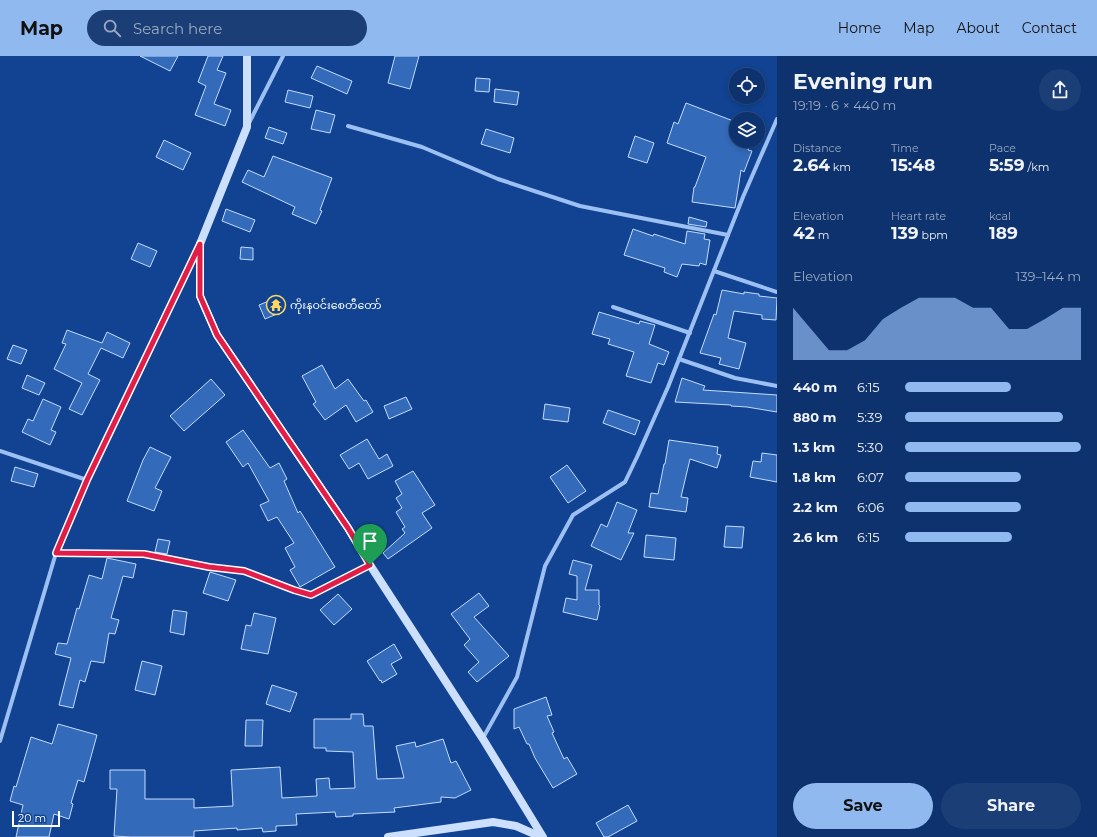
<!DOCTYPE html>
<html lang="en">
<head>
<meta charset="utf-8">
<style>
	body { margin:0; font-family:Montserrat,"Noto Sans Myanmar",sans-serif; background:#1b3e76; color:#f1f3f6; height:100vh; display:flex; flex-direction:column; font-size:15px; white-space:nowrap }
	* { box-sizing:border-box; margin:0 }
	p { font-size:13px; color:#9aaac2 }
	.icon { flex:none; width:22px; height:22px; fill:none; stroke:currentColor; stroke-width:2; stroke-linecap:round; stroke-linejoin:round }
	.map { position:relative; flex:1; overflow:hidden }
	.side { display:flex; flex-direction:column; background:#0d326e; width:320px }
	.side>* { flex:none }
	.fabs { position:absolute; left:729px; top:12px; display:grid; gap:8px }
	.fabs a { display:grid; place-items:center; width:36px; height:36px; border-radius:50%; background:#0d326e; box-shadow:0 2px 6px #0003,0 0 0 1px #2d4d81; font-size:20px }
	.scale { position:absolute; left:12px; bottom:10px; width:48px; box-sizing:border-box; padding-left:4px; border:2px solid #fff; border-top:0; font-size:11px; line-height:14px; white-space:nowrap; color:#fff; -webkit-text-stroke:3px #114392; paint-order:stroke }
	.pin { position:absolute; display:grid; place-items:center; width:34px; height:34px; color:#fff; margin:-41px -17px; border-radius:50% 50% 50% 0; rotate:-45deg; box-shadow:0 0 4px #0007 }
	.pin .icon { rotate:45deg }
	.round { display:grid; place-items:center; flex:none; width:42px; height:42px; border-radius:21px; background:#1b3e76 }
	.headline { display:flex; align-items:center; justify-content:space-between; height:68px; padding:0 16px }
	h1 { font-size:22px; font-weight:700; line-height:30px }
	.metrics { display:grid; grid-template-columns:repeat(3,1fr); gap:6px; height:68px; padding:4px 16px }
	.metrics div { display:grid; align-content:center }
	.metrics b { font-size:17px; font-weight:700 }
	.metrics small { font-size:11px; font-weight:400 }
	.metrics p { font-size:11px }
	.chart { height:112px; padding:8px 16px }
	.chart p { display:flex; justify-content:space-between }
	.chart svg { width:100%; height:72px; margin-top:4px; fill:#90b9f0; opacity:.7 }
	.action { display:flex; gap:8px; margin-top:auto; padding:8px 16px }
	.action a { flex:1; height:46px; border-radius:24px; background:#90b9f0; color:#111; font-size:16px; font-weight:700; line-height:46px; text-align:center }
	.action a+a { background:#1b3e76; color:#f1f3f6 }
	ul { padding:0 16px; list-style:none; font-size:13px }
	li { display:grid; grid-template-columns:64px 48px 1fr; align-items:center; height:30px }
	li i { height:10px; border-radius:5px; background:#90b9f0 }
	header { display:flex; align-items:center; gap:24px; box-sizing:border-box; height:56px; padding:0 20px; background:#90b9f0; color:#111 }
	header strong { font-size:19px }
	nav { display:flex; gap:22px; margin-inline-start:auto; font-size:14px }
	.search { width:280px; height:36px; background:#1b3e76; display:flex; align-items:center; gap:10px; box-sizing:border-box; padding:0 14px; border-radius:22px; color:#9aaac2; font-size:15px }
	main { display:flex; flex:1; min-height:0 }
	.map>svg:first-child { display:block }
	.building { fill:#346aba; stroke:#c4dcfd }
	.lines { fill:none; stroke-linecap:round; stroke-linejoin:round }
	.minor { stroke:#9dc0f3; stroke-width:4 }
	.secondary { stroke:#ccdffd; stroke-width:8 }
	.route-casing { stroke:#fff; stroke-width:8 }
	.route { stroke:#e11d48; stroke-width:5 }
	.labels { text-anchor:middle; stroke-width:4; stroke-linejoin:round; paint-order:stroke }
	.poi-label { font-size:11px; fill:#fff; stroke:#114392; text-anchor:start }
</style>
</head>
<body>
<header>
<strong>Map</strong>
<div class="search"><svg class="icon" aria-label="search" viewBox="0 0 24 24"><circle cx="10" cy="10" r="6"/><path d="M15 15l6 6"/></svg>Search here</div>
<nav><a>Home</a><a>Map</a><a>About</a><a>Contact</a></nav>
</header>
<main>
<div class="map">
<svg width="777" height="781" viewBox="0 0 777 781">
	<rect width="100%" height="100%" fill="#114392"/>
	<g class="building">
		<polygon points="140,0 178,0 170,15"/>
		<polygon points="208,0 223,0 217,14 226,17 214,48 231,54 225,70 195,59 206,30 198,26"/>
		<polygon points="395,0 419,0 410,33 388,27"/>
		<polygon points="317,10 352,25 347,38 311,22"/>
		<polygon points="476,22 490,23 489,36 475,35"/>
		<polygon points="495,33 519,36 517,49 494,46"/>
		<polygon points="288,34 313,40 310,52 285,46"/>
		<polygon points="686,47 736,66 736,85 751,85 748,94 752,95 744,116 741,114 735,152 692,146 694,131 695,131 706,101 667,87 674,66 678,68"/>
		<polygon points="316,54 335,59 330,77 311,73"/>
		<polygon points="269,71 287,77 283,88 265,82"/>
		<polygon points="486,73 514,82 510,97 481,88"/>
		<polygon points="635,80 654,87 647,107 628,101"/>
		<polygon points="164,84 191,97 183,114 156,101"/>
		<polygon points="273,100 332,122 320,154 322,155 316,168 292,158 295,151 242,126 248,114 264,121"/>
		<polygon points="226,153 255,164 250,176 222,165"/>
		<polygon points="689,161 707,166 706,171 688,168"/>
		<polygon points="633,173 653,180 654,178 685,188 687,175 705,178 704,183 710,184 706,209 700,207 699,210 682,208 677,221 664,216 665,212 624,199"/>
		<polygon points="138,187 157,195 150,211 131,203"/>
		<polygon points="241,191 253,192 253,204 240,203"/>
		<polygon points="722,234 744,238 744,236 759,238 759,240 777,242 776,264 762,263 762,259 734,255 728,282 746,287 739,313 719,308 721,302 700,297 714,258 716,259"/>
		<polygon points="279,241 284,255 265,263 259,249"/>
		<polygon points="599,256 639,268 640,265 655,269 649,288 669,296 664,309 658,307 651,327 626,320 634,296 608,288 610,283 592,278"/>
		<polygon points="67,274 102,287 107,276 130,287 123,302 101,292 88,318 100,324 82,359 69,353 82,327 54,313 66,288 62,287"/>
		<polygon points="13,289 27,294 21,308 7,303"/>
		<polygon points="322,309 335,333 348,323 364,345 366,344 373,356 356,366 346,349 325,364 313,348 316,346 302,320"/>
		<polygon points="27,319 45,327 39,339 22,332"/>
		<polygon points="682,322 705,330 703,334 777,339 777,356 747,351 731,350 731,349 675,346"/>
		<polygon points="211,323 225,339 184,375 170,360"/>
		<polygon points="406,341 412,353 389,363 384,350"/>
		<polygon points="43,343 61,351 51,374 56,376 50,389 22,376 28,363 33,365"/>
		<polygon points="545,348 570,352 568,366 543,363"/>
		<polygon points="608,354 640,365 635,379 603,367"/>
		<polygon points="243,374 270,412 279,407 287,423 284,425 298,457 300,455 335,511 300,531 290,514 295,511 285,492 294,487 277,461 268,465 260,449 269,445 248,407 243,411 226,386"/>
		<polygon points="367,383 379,403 387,398 393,410 368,423 359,407 349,413 340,399"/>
		<polygon points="669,384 718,391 717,398 721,399 717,412 690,403 681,441 688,442 686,456 649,451 651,437 658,438 664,408 665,408"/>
		<polygon points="150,391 171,401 155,432 162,435 154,455 127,445 143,404"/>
		<polygon points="762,397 777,399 777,426 750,421 753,405 761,406"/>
		<polygon points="567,409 586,435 568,447 550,421"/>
		<polygon points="15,411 38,418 34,431 11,425"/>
		<polygon points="413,415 435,449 422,457 432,472 388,503 383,497 405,477 402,473 405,471 396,456 402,452 396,442 402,438 395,425"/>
		<polygon points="617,446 637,454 628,477 634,477 621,504 591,490 601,468 607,471"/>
		<polygon points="726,470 744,471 742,492 724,491"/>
		<polygon points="646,479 676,482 674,504 644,501"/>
		<polygon points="158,483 170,485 167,498 155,496"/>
		<polygon points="107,502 136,508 133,522 123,520 111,562 119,564 115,578 109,577 104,607 91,605 85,626 80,624 73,652 59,649 71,602 55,598 58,587 67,588 77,552 79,553 89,519 102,523"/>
		<polygon points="573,504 592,509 585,534 599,534 599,549 600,550 597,564 563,556 566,542 577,544 577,520 569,518"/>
		<polygon points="210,516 236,524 228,545 203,537"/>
		<polygon points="479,537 489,550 474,561 509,600 477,626 468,616 479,606 464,589 470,583 451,558"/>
		<polygon points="338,538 352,553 334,569 320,554"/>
		<polygon points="173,554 187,556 184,579 170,576"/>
		<polygon points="254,557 276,562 268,598 241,593 246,569 251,570"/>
		<polygon points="394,588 402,602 391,608 397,618 382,627 381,624 380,625 367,605"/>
		<polygon points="142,605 162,610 155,639 135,634"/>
		<polygon points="272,629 297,637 290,656 266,648"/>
		<polygon points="546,641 552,659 547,660 554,676 552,677 564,703 567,701 577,718 553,732 535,702 529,688 527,688 519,671 514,673 514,653"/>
		<polygon points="351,658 363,658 364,670 373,670 377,723 404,722 396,690 415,686 416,691 443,683 451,707 456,705 471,734 455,742 441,741 441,746 394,752 395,756 353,758 353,760 336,761 335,756 296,758 297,769 276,770 276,775 263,776 262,772 237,774 237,772 194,775 194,781 131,781 114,780 117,733 110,733 110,714 145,714 145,743 194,743 194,752 233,750 231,714 280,711 282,742 317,740 316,723 329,722 330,733 355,732 353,696 326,695 326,692 314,692 314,663 351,663"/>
		<polygon points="246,664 263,664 262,690 245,690"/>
		<polygon points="58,668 97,679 84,726 78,724 71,747 73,748 69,763 54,758 49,781 16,781 23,749 10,745 14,730 16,731 31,681 52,688"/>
		<polygon points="628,749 637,765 608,781 604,781 596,767"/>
	</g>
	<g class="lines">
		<g class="minor">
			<polyline points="249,67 283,0"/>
			<polyline points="348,70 422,91 498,123 580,150 728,179"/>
			<polyline points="714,215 777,236"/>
			<polyline points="613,251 690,277"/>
			<polyline points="679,303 735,322 777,330"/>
			<polyline points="0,395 87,424"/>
			<polyline points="56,497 144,498 209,511 244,515 294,534 311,539 370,509"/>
			<polyline points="483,682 517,621 545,510 573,459 625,426 637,401 668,331 743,141 777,63"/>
			<polyline points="0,685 56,497 87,424 198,193"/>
		</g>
		<g class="secondary">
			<polyline points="247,0 247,71 200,188 200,240 217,279 348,472 370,509 483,683 543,781"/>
			<polyline points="388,781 493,766 516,770 541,781"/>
		</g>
	</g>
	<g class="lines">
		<g class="route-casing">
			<polygon id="route" points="200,188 200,240 217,279 348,472 370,509 311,539 294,534 244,515 209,511 144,498 56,497 87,424"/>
		</g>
		<use href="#route" class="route"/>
	</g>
	<defs>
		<g id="temple-ring" transform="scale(1)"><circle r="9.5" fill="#114392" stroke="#ffd85f" stroke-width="1.5"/><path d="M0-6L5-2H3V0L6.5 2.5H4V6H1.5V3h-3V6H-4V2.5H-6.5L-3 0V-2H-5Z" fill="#ffd85f"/></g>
	</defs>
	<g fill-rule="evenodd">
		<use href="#temple-ring" x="276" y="249"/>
	</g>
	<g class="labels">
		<g class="poi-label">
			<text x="290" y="253">ကိုးနဝင်းစေတီတော်</text>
		</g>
	</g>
</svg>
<div class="fabs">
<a><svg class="icon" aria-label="locate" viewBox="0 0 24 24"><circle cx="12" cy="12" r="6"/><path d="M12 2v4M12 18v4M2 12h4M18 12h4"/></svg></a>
<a><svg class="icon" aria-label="layers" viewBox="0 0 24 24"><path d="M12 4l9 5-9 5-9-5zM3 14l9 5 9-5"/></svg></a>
</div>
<div class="scale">20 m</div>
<div class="pin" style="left:370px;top:509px;background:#1e9e55"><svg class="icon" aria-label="arrive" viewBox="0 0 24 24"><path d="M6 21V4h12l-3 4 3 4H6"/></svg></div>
</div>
<section class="side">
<div class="headline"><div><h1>Evening run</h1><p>19:19 · 6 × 440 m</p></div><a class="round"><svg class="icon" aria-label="share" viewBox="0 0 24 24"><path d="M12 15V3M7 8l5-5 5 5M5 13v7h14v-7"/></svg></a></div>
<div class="metrics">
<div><p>Distance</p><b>2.64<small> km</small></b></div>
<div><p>Time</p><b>15:48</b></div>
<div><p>Pace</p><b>5:59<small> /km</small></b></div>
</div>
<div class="metrics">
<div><p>Elevation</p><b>42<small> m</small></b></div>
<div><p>Heart rate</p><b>139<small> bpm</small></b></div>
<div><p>kcal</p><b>189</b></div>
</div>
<div class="chart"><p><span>Elevation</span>139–144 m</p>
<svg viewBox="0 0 160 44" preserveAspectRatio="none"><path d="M0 44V12L10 25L20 38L30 38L40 32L50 19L60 12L70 6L80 6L90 6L100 12L110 12L120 25L130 25L140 19L150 12L160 12V44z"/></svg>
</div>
<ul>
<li><b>440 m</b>6:15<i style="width:60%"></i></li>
<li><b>880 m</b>5:39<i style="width:90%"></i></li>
<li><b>1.3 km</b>5:30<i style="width:100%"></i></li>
<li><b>1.8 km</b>6:07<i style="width:66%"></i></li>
<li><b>2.2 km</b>6:06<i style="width:66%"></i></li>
<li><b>2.6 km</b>6:15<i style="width:61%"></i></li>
</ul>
<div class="action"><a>Save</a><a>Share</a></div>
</section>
</main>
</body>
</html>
